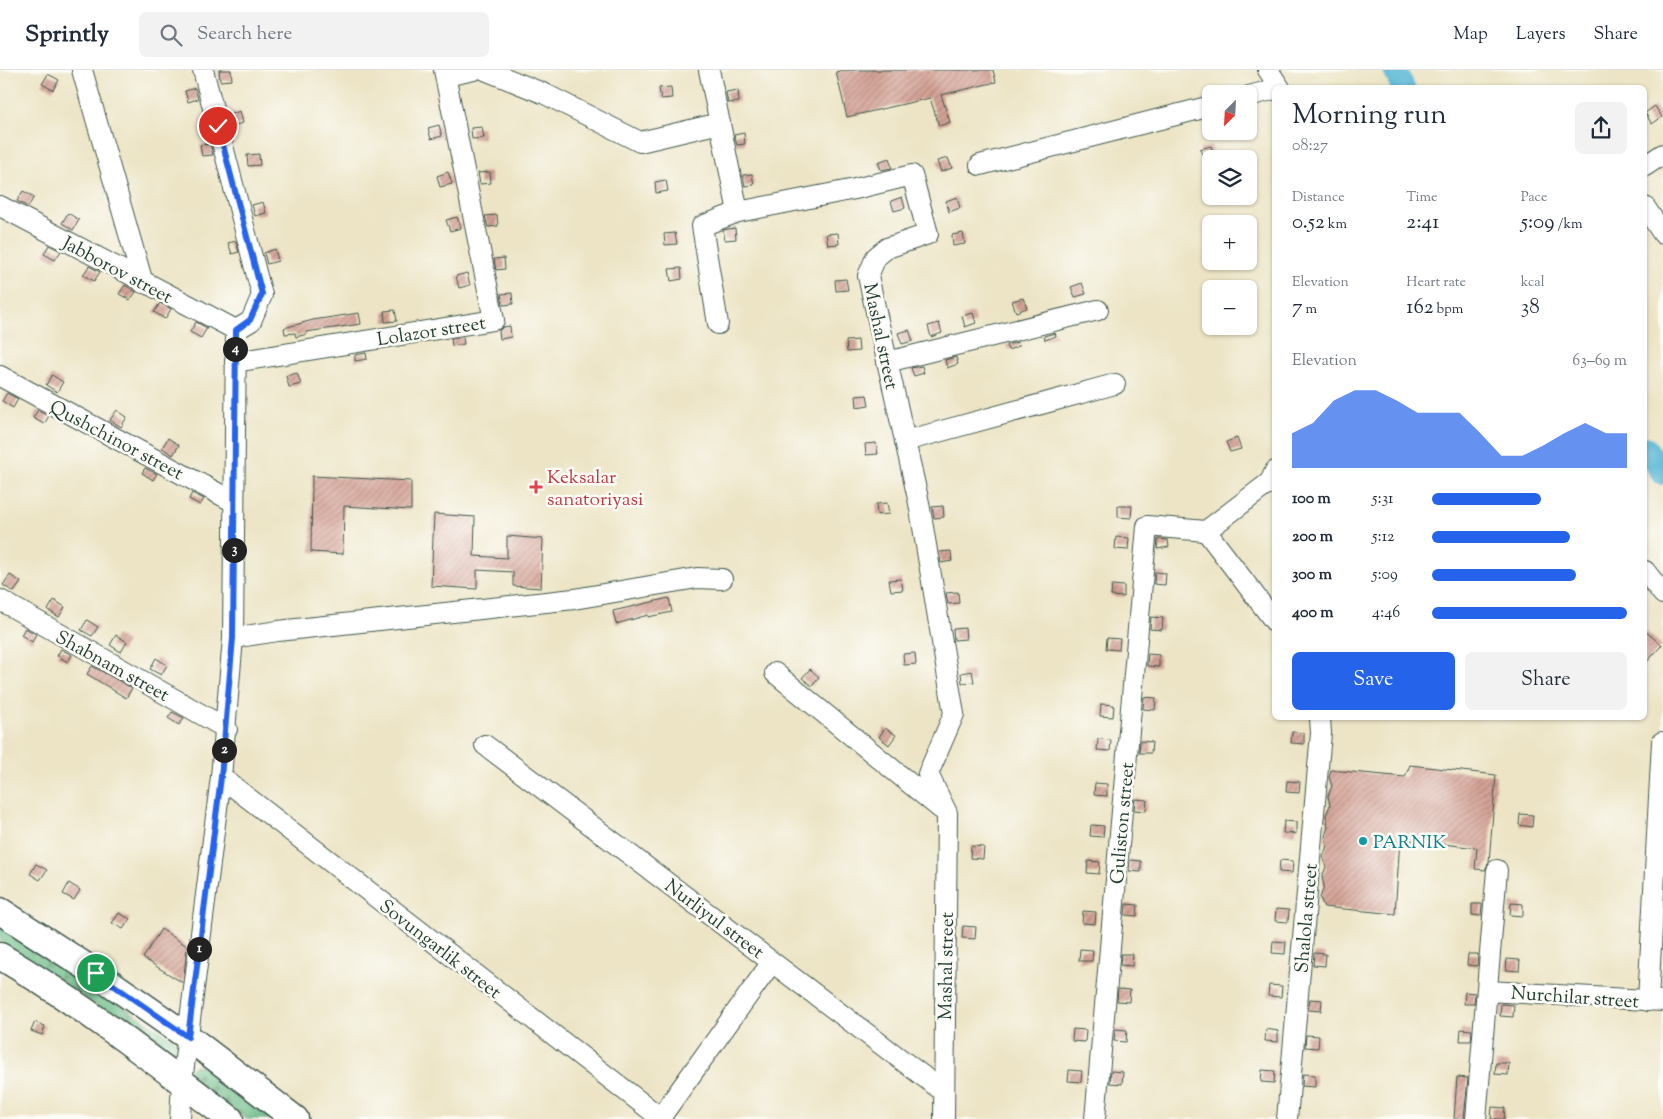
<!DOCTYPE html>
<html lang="en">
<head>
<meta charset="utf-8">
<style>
	body { margin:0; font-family:"Sorts Mill Goudy",serif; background:#f2f2f3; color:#1f2937; height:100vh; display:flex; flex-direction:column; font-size:19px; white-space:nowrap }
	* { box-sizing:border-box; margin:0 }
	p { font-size:16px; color:#747a83 }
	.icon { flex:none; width:28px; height:28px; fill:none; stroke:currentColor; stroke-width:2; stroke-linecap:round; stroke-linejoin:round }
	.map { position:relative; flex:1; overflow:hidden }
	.details { position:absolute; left:1272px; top:15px; width:375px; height:635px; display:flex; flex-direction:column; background:#fff; border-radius:8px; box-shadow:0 1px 4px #0004 }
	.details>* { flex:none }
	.needle { width:32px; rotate:204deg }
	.fabs { position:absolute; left:1202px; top:15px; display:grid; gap:10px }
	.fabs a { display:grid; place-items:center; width:55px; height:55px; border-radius:8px; background:#fff; box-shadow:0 1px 4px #0004; font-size:25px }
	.pin { position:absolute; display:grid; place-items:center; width:42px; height:42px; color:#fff; margin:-21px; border:2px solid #fff; border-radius:50%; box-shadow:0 1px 5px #0007 }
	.km { position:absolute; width:25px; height:25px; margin:-12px; border-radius:50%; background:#222; color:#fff; font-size:14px; line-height:25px; text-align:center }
	.round { display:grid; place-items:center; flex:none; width:52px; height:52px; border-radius:8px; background:#f2f2f3 }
	.overview { display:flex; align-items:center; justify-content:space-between; height:85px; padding:0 20px }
	h1 { font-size:28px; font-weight:600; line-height:38px }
	.stats { display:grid; grid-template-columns:repeat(3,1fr); gap:8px; height:85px; padding:5px 20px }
	.stats div { display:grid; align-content:center }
	.stats b { font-size:21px; font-weight:600 }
	.stats small { font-size:14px; font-weight:400 }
	.stats p { font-size:14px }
	.chart { height:140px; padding:10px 20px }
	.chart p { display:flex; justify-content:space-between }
	.chart svg { width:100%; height:90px; margin-top:5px; fill:#2563eb; opacity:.7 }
	.primary-button { display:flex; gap:10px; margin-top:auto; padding:10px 20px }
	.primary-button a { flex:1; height:58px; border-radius:8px; background:#2563eb; color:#fff; font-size:20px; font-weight:600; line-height:58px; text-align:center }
	.primary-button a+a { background:#f2f2f3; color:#1f2937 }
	ul { padding:0 20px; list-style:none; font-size:16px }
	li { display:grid; grid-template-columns:80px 60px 1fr; align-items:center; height:38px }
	li i { height:12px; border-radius:6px; background:#2563eb }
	header { display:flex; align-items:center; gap:30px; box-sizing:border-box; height:70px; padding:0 25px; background:#fff; border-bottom:1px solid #e0e1e3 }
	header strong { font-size:24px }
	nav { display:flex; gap:28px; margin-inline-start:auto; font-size:18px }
	.search { width:350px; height:45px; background:#f2f2f3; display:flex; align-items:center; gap:12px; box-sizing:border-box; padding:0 18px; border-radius:8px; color:#747a83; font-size:19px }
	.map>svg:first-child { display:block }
	.forest { fill:url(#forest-firs); stroke:#447c5d }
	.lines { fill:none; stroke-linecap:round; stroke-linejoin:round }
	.river { stroke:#55b6d3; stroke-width:24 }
	.building { fill:url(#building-hatch) }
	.minor-casing { stroke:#3e564a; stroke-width:22 }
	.major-casing { stroke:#3e564a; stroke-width:29 }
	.minor { stroke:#fff; stroke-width:20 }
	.major { stroke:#fff; stroke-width:26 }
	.route-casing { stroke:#fff; stroke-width:10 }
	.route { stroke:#2563eb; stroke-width:6 }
	.health-dot { fill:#e0444e; stroke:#fdfcf7; stroke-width:2 }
	.culture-dot { fill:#0f9aa8; stroke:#fdfcf7; stroke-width:2 }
	.labels { text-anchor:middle; stroke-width:5; stroke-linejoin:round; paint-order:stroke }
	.street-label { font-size:19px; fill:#1f3d34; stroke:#fdfcf7 }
	.health-label { font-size:19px; fill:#be3a42; stroke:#fdfcf7; text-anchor:start }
	.culture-label { font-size:19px; fill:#0d838f; stroke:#fdfcf7; text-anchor:start }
</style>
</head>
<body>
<header>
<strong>Sprintly</strong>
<div class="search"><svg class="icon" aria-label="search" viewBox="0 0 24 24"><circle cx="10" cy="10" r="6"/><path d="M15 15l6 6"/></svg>Search here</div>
<nav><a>Map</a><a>Layers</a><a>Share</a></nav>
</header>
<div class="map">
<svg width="1663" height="1049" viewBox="0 0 1663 1049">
	<defs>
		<pattern id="forest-firs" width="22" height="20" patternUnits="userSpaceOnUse" patternTransform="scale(1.25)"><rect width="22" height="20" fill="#6abb86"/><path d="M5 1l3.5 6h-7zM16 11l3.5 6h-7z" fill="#57996e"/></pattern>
		<pattern id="building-hatch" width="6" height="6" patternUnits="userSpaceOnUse" patternTransform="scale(1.25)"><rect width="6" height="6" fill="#d5a296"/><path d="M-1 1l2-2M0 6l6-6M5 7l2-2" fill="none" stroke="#ac857b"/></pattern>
	</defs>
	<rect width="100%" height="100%" fill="#fdfcf7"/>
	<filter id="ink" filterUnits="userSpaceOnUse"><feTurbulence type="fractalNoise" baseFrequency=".02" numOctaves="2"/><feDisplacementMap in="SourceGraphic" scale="10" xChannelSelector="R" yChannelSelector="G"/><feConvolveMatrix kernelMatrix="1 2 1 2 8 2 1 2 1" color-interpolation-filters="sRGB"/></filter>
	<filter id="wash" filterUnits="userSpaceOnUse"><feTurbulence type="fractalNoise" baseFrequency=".0096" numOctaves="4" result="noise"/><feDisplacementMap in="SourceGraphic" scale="20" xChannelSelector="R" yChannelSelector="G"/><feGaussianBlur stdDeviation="1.12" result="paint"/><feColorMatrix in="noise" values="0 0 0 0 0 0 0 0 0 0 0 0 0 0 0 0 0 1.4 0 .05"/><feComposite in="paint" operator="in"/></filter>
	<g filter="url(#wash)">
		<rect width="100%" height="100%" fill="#ece4c5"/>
		<g class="forest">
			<polygon points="0,856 178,972 177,984 172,987 168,986 28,888 0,872"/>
			<polygon points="195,995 207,998 275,1049 246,1049 196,1011 190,1000"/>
		</g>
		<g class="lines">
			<g class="river">
				<polyline points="1395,0 1403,18"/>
				<polyline points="1645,378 1663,403"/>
			</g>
		</g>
		<g id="blocks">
			<g class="building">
				<polygon points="219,0 231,0 232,10 220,11"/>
				<polygon points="843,0 993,0 996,12 941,25 950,52 939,56 930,28 847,47 836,2"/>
				<polygon points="48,4 59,10 53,20 42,14"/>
				<polygon points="671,17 672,28 661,29 659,18"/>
				<polygon points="195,18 198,29 188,32 185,21"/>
				<polygon points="738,20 739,32 728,33 726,22"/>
				<polygon points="1655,36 1662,47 1652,54 1645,43"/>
				<polygon points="240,41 243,53 232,56 229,45"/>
				<polygon points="439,55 442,66 431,69 428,58"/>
				<polygon points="482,57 484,68 472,69 471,58"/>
				<polygon points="744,63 745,74 737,75 734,65"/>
				<polygon points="210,74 213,85 202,86 200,75"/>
				<polygon points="1211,76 1215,86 1204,90 1200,79"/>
				<polygon points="259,84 260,95 248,96 247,85"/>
				<polygon points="889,88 892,98 881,100 878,92"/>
				<polygon points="948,88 952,98 941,102 937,91"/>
				<polygon points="448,102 452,114 440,117 437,106"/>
				<polygon points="490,102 491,113 480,114 478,103"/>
				<polygon points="752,104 754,115 745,116 743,105"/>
				<polygon points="666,110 668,121 656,123 655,112"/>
				<polygon points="23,121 34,127 28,137 17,131"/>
				<polygon points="902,127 905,138 894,141 891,131"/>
				<polygon points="957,127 960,138 949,142 946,131"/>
				<polygon points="263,132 266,143 255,146 252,135"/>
				<polygon points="68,143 79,150 73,160 62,153"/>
				<polygon points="497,145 498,156 488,157 485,146"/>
				<polygon points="457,147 461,158 450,161 446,150"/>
				<polygon points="735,158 736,169 725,170 723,160"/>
				<polygon points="675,163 677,174 665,175 664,164"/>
				<polygon points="838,163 839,174 828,175 826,164"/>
				<polygon points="963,163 965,174 953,176 952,165"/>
				<polygon points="236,171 239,182 232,184 228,173"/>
				<polygon points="49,175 61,181 55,190 44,184"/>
				<polygon points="275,179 278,191 267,194 264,183"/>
				<polygon points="504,188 505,199 496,200 494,189"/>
				<polygon points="89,196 100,202 94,211 83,205"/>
				<polygon points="681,198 682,209 671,211 669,199"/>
				<polygon points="467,203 470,215 459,218 456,206"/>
				<polygon points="846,209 848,220 836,221 835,210"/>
				<polygon points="1082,213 1086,224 1075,227 1071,217"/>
				<polygon points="125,215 136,222 130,230 119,224"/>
				<polygon points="512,223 513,234 503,235 501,224"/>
				<polygon points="1023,228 1027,238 1016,242 1012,231"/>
				<polygon points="160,233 171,239 165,249 154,242"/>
				<polygon points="395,240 397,251 385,252 384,241"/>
				<polygon points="359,243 361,254 306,262 307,264 296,267 295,263 285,264 284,258 313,250"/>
				<polygon points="973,243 976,253 965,257 962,246"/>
				<polygon points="196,252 207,258 201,268 190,262"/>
				<polygon points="939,253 942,263 931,267 928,256"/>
				<polygon points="510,256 511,267 500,269 499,261 503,257"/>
				<polygon points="909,260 913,271 902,274 898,263"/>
				<polygon points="1055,263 1056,266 1045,270 1044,266"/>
				<polygon points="463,267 464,274 452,276 451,269"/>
				<polygon points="858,270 859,281 847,282 846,271"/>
				<polygon points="1018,272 1019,276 1008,280 1006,275"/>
				<polygon points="366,283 367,289 355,291 355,285"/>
				<polygon points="956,287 958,294 947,298 945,290"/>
				<polygon points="922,296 924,303 914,306 911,298"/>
				<polygon points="297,303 301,314 289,317 286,306"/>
				<polygon points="52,305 63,312 57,322 46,315"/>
				<polygon points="7,323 18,329 13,338 2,331"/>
				<polygon points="867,325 869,335 857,337 856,326"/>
				<polygon points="38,340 49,346 44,354 33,348"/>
				<polygon points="117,340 127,347 121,357 110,350"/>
				<polygon points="168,368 179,375 173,385 162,378"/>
				<polygon points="1237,368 1241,379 1230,382 1226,372"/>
				<polygon points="876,373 878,384 866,385 865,374"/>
				<polygon points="145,398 157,404 153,410 142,403"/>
				<polygon points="312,406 411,411 411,440 344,436 343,484 311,482"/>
				<polygon points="192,423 204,429 200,435 189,429"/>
				<polygon points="887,433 889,444 877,445 876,434"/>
				<polygon points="943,436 944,447 934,448 932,437"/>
				<polygon points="1118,436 1132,436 1131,448 1118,447"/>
				<polygon points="434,444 475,447 474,486 507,488 507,466 543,469 541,518 513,516 513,502 477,500 477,519 431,516"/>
				<polygon points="1116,467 1129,468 1128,480 1115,479"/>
				<polygon points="1158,469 1168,470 1169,477 1157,479"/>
				<polygon points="951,481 952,491 941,493 939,482"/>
				<polygon points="1155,502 1166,503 1165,515 1154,514"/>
				<polygon points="10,505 21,512 14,522 3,515"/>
				<polygon points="901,509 903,520 891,521 889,510"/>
				<polygon points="1112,515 1124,516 1124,527 1111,526"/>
				<polygon points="958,522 959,533 948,534 946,523"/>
				<polygon points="669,528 672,542 648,547 648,545 616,554 613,541"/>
				<polygon points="54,530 65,537 59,547 48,540"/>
				<polygon points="1151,547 1163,548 1162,560 1150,559"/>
				<polygon points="87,550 98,557 92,566 81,560"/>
				<polygon points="25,558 36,564 32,572 21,565"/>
				<polygon points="965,558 966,569 954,570 953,559"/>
				<polygon points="1645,561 1662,575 1645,594"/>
				<polygon points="116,565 127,572 121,582 110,575"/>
				<polygon points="1107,568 1120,569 1119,580 1106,579"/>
				<polygon points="61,579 72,585 68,592 57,586"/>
				<polygon points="915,583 916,594 904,595 903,584"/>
				<polygon points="1148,584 1159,585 1159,597 1147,596"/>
				<polygon points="156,588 167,595 161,605 150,599"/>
				<polygon points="92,596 132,618 126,628 87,604"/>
				<polygon points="810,599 819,607 812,616 802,608"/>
				<polygon points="972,601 974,612 962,613 961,603"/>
				<polygon points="1144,627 1156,628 1155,640 1143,639"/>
				<polygon points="1101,634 1114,635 1113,647 1100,646"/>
				<polygon points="172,642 184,648 179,655 168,648"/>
				<polygon points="885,658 896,665 889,675 879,667"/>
				<polygon points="1292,662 1304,663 1304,674 1291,673"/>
				<polygon points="1098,669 1111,670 1110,681 1097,680"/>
				<polygon points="1140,671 1152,672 1151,683 1139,683"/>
				<polygon points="1410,695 1496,705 1489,792 1485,800 1475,799 1477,778 1400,769 1395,844 1324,837 1320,828 1324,816 1322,807 1326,797 1323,787 1327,776 1325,767 1328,756 1326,745 1330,735 1328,726 1332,716 1329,707 1331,700 1405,707"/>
				<polygon points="1287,711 1300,712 1299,723 1286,722"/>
				<polygon points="1095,713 1107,714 1107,726 1094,725"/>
				<polygon points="1135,729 1147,730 1146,741 1134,740"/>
				<polygon points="1520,744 1533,745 1532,757 1519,755"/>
				<polygon points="1284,751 1296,752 1296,764 1283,763"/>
				<polygon points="1091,755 1104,756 1103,767 1090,766"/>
				<polygon points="971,776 984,777 983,789 970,788"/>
				<polygon points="1130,790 1141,791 1141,802 1129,801"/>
				<polygon points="1280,790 1293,791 1292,803 1279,802"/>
				<polygon points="1088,791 1100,792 1099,804 1087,803"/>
				<polygon points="36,794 47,800 40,810 30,804"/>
				<polygon points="69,813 80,820 74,830 63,824"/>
				<polygon points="1511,833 1523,834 1523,846 1510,845"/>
				<polygon points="1126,834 1138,835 1137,846 1125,845"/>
				<polygon points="1472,834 1482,834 1481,846 1472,845"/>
				<polygon points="1276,839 1289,840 1288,852 1275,851"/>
				<polygon points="1083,841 1096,842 1095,854 1082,853"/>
				<polygon points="119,843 130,849 123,859 112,853"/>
				<polygon points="963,856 976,857 975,869 962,868"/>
				<polygon points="161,859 187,876 183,913 143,888"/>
				<polygon points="1273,871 1286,872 1285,884 1272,883"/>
				<polygon points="1080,879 1093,880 1092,891 1079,891"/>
				<polygon points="1314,883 1326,884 1325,896 1313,895"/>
				<polygon points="1121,884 1133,884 1132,896 1120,895"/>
				<polygon points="1468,884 1478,884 1477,896 1467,895"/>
				<polygon points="1507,889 1520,890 1519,901 1506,900"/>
				<polygon points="1269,915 1282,916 1281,927 1268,926"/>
				<polygon points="1118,919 1130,920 1129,932 1117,931"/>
				<polygon points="1465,922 1475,923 1474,934 1464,934"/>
				<polygon points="1310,929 1322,930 1321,941 1308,940"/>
				<polygon points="1501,934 1514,935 1513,947 1500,946"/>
				<polygon points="35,952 45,956 42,965 31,961"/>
				<polygon points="1073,959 1086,960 1085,972 1072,971"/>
				<polygon points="1115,959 1127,960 1126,972 1114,971"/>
				<polygon points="1266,959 1278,961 1278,972 1265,971"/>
				<polygon points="1461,959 1472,960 1471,971 1460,971"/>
				<polygon points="1306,965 1319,966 1318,978 1305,977"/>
				<polygon points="1496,993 1509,993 1508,1005 1495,1004"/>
				<polygon points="1069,1000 1082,1001 1081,1012 1068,1011"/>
				<polygon points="1262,1000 1275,1001 1274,1013 1261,1012"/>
				<polygon points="1111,1001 1123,1002 1122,1014 1110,1013"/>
				<polygon points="1303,1004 1315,1005 1315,1017 1302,1016"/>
				<polygon points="1457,1007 1468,1008 1464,1049 1454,1049"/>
				<polygon points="1492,1037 1505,1038 1504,1049 1491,1049"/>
			</g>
		</g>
	</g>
	<g filter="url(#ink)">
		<use href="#blocks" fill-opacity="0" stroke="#3e564a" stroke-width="1"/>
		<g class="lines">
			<g class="minor-casing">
				<g id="minor">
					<polyline points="82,0 143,213"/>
					<polyline points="485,0 545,24 640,72 720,53"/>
					<polyline points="709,0 738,142 855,119 912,105 928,164 887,178 876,187 868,206 919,433 954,644 928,704 947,743 944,1049"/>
					<polyline points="1268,0 1280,18"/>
					<polyline points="446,6 474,0"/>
					<polyline points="1249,26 1275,19"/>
					<polyline points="980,95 1211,36"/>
					<polyline points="1645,96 1663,84"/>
					<polyline points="0,136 236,260"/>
					<polyline points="1645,137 1663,164"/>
					<polyline points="718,254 702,156 738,142"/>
					<polyline points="235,292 494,250 444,0"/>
					<polyline points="887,292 1098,240"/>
					<polyline points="0,306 234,432"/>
					<polyline points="905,371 1115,314"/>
					<polyline points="1206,461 1275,552"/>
					<polyline points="1645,501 1663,524"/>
					<polyline points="0,530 227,659"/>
					<polyline points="233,568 278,561 574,529 697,508 722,509"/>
					<polyline points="775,603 941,739"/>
					<polyline points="485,675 944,1022"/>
					<polyline points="221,707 662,1049"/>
					<polyline points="1487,921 1663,931"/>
					<polyline points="1648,931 1662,672"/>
					<polyline points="660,1048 772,892"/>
					<polyline points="180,1049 182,1012 221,707 233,568 236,260 251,251 262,225 203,0"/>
					<polyline points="1095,1049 1147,456 1206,461 1270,412 1275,401"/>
					<polyline points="1287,1049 1321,663 1320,648"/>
					<polyline points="1476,1049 1497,800"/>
				</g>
			</g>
			<g class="major-casing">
				<g id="major">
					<polyline points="0,841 96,903 188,967 295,1049"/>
					<path d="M0 886C81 934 156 992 230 1049"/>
				</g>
			</g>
			<use href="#minor" class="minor"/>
			<use href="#major" class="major"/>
		</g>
	</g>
	<g class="lines" filter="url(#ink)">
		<g class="route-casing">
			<polyline id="route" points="96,903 188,967 221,707 233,568 236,260 250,250 262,224 218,56"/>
		</g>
		<use href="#route" class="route"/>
	</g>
	<path class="health-dot" d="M533.5 409.5h5v5h5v5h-5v5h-5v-5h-5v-5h5z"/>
	<circle class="culture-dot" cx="1363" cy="771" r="5"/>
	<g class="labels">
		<g class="street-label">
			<text transform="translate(118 199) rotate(28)" y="7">Jabborov street</text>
			<text transform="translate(431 260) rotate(-9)" y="7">Lolazor street</text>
			<text transform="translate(882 266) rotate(78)" y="7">Mashal street</text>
			<text transform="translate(117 369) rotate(28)" y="7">Qushchinor street</text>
			<text transform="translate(113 595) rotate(29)" y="7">Shabnam street</text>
			<text transform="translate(1121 753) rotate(-85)" y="7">Guliston street</text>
			<text transform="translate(715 848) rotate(37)" y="7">Nurliyul street</text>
			<text transform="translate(1305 848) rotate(-85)" y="7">Shalola street</text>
			<text transform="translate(441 878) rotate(38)" y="7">Sovungarlik street</text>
			<text transform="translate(945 896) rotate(-89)" y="7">Mashal street</text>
			<text transform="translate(1575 926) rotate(4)" y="7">Nurchilar street</text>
		</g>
		<g class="health-label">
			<text x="547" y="413">Keksalar<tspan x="547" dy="22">sanatoriyasi</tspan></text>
		</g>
		<g class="culture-label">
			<text x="1373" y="778">PARNIK</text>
		</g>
	</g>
</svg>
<div class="fabs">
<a><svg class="needle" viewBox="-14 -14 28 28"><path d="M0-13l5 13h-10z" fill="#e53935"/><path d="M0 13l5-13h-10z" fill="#747a83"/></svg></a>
<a><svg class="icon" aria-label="layers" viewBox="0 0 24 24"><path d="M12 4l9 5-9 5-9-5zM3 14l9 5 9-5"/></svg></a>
<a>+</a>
<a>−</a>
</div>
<div class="pin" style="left:96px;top:903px;background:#1e9e55"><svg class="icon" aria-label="arrive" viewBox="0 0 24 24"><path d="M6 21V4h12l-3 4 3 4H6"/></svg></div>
<div class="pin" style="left:218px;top:56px;background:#d93025"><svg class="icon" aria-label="check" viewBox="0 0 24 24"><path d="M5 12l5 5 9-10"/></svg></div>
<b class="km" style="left:199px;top:879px">1</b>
<b class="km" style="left:224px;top:680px">2</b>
<b class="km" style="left:234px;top:480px">3</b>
<b class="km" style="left:235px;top:279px">4</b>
<section class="details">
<div class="overview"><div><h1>Morning run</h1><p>08:27</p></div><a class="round"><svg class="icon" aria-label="share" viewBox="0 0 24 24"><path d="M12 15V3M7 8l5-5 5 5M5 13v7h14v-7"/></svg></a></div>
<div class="stats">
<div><p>Distance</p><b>0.52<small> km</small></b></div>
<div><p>Time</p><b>2:41</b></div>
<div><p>Pace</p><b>5:09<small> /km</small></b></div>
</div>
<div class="stats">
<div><p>Elevation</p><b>7<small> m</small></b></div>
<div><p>Heart rate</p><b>162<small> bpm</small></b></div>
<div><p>kcal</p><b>38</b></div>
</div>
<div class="chart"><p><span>Elevation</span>63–69 m</p>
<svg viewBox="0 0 160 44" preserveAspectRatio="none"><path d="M0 44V27L10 22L20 11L30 6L40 6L50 11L60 17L70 17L80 17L90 27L100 38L110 38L120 33L130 27L140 22L150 27L160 27V44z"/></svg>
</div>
<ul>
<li><b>100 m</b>5:31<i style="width:56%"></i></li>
<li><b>200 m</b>5:12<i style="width:71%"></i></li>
<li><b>300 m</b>5:09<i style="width:74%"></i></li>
<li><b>400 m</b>4:46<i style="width:100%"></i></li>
</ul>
<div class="primary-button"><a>Save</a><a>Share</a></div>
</section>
</div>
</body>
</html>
